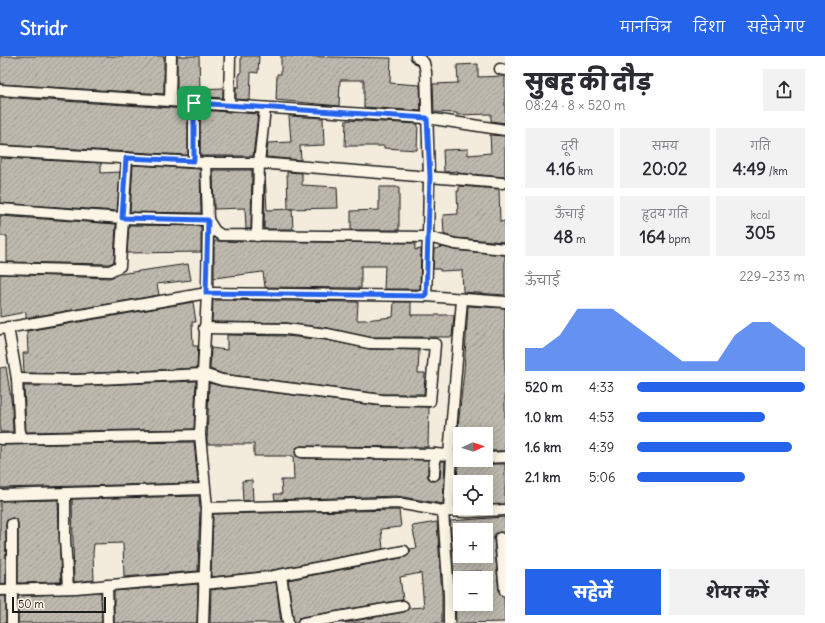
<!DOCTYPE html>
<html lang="hi">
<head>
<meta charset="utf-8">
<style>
	body { margin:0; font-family:Delius,"Playpen Sans Deva",sans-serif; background:#f2f2f3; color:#2b2b33; height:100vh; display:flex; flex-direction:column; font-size:15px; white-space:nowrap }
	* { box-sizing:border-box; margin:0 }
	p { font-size:13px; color:#7c7c81 }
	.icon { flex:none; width:22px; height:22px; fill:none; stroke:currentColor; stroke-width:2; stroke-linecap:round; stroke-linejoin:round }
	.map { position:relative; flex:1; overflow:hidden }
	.sheet { display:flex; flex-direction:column; background:#fff; width:320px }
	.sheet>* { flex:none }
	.needle { width:26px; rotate:86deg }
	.fabs { position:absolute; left:453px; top:371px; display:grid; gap:8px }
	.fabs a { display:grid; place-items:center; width:40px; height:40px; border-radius:0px; background:#fff; box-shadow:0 2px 10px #0003; font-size:20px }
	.scale { position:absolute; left:12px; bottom:10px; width:94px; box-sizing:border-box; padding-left:4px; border:2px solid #1c1c1c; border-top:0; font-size:11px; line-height:14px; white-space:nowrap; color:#1c1c1c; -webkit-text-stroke:3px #fcf5e5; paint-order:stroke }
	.pin { position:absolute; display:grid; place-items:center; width:34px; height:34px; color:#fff; margin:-17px; border-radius:8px; box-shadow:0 2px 6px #0006 }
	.round { display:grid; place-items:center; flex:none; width:42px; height:42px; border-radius:0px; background:#f2f2f3 }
	.overview { display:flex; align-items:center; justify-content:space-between; height:68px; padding:0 20px }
	h1 { font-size:22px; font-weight:800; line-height:30px }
	.metrics { display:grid; grid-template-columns:repeat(3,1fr); gap:6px; height:68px; padding:4px 20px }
	.metrics div { display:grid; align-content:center; border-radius:0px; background:#f2f2f3; text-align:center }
	.metrics b { font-size:17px; font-weight:800 }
	.metrics small { font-size:11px; font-weight:400 }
	.metrics p { font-size:11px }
	.chart { height:112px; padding:8px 20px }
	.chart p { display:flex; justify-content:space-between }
	.chart svg { width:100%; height:72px; margin-top:4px; fill:#2563eb; opacity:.7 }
	.action { display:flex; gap:8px; margin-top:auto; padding:8px 20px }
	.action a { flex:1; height:46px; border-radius:0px; background:#2563eb; color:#fff; font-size:16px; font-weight:800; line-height:46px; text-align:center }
	.action a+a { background:#f2f2f3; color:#2b2b33 }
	ul { padding:0 20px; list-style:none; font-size:13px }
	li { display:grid; grid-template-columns:64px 48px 1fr; align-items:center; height:30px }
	li i { height:10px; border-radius:5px; background:#2563eb }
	header { display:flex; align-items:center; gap:24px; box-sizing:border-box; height:56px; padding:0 20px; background:#2563eb; color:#fff }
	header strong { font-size:19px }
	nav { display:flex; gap:22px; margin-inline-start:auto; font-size:14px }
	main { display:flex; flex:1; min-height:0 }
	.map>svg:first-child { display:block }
	.building { fill:url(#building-hatch); stroke:#1c1c1c; fill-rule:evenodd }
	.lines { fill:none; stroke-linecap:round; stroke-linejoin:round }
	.minor-casing { stroke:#1c1c1c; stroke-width:13 }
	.minor { stroke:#fcf5e5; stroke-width:10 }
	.route-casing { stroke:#fff; stroke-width:8 }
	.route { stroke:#2563eb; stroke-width:5 }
</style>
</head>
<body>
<header>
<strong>Stridr</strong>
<nav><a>मानचित्र</a><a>दिशा</a><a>सहेजे गए</a></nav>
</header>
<main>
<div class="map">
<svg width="505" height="567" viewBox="0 0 505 567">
	<defs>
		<pattern id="building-hatch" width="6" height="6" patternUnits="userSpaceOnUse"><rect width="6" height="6" fill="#beb9ae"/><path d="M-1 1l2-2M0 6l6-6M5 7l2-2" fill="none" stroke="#a39e95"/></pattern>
	</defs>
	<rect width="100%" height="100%" fill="#f3ecdd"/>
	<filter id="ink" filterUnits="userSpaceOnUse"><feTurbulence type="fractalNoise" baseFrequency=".025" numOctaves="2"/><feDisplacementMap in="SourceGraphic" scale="8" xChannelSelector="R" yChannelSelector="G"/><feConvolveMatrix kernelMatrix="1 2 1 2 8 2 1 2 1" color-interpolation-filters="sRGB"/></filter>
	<g filter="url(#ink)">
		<g class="building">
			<polygon points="0,0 164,0 164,38 0,28"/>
			<polygon points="177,0 199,0 200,33 223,32 223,42 177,39"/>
			<polygon points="241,0 259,0 258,17 251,16 250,44 236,43 236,31 239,31 239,18 241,18"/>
			<polygon points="281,0 391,2 390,27 420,29 421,55 364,51 364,24 340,24 339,50 276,44 277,18 281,18"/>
			<polygon points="478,8 478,21 505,20 505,67 491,65 491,58 457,59 457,57 434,56 433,28 458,27 457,9"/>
			<polygon points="0,41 188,53 188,99 0,89"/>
			<polygon points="200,54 258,58 253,100 200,100"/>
			<polygon points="289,60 323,62 324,89 300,90 301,104 266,101 268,87 291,86"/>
			<polygon points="346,64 418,68 417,94 384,92 384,90 345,90"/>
			<polygon points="490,79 505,80 505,121 458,117 458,115 444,116 443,94 468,93 468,99 491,97"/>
			<polygon points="0,102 101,107 101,117 120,116 117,155 0,147"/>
			<polygon points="133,109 200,113 201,157 130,156"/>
			<polygon points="213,114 252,114 251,173 246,173 245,152 214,153"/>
			<polygon points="287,116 302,117 302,129 337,131 338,152 288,153"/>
			<polygon points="265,117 267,154 292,153 293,173 264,173"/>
			<polygon points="459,130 499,133 500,166 505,165 505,186 456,182 444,178 443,159 458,158 457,135 459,135"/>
			<polygon points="379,131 399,131 399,174 351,174 351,155 379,154"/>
			<polygon points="0,160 116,168 114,206 109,208 7,206 7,180 0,180"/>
			<polygon points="129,169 201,170 201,196 127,197"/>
			<polygon points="214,185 415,187 415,194 421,193 420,233 384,233 385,210 361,210 361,232 265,231 263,216 214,222"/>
			<polygon points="443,191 454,194 505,199 505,239 463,236 462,214 440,215 440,213 433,213 434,193"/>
			<polygon points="188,208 191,224 157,228 159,239 26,262 26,256 0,261 0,218 110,222 119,218"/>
			<polygon points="213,244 358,246 357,264 364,264 393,261 394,246 411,246 411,259 454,259 452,281 370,281 328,272 287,267 212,266"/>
			<polygon points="193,246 196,266 192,266 193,290 198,290 197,312 77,318 24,317 23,297 28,297 27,275"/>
			<polygon points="468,250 505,252 505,395 486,395 486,378 460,378 460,380 457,380 464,316"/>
			<polygon points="227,279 286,280 326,284 369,293 419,294 418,317 425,317 424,338 382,338 223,318 210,313 211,292 227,294"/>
			<polygon points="6,311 12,349 13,376 0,376 0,312"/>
			<polygon points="196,325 194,373 26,376 24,330 77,330"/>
			<polygon points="209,327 221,330 381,350 429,351 428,391 301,390 296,392 295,396 297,401 301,402 428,404 428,422 433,425 440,422 441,405 445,405 443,448 397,440 275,444 274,438 282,438 281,424 294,424 293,400 254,400 254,388 207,388"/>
			<polygon points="194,386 198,427 0,432 0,389"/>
			<polygon points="458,404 480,404 486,408 505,408 505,448 486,449 486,426 460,426 460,449 456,449"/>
			<polygon points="252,424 253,444 243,445 242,425"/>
			<polygon points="199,440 200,452 198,515 124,521 123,487 94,488 93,497 94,524 74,526 72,443"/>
			<polygon points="58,444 61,526 18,527 18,468 16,463 12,462 7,464 6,468 6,527 0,528 0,445"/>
			<polygon points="399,454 401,471 381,473 383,493 268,515 211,521 213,458"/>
			<path d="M505 461V478L500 476 497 477 494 483 499 536 504 541 505 566 456 567 455 539 450 465ZM460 474H486V500H460ZM482 515 483 522H486V548H460V516Z"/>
			<polygon points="437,466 442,539 442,567 342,567 404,556 409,552 424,551 421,517 400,521 403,544 302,561 299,562 297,567 294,567 288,524 406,501 410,497 410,493 417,492 412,470"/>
			<polygon points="276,526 281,567 210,567 211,534"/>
			<polygon points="198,528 197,567 114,567 114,535"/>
			<polygon points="101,536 102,567 18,567 18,540"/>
			<rect x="0" y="540" width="6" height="27"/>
		</g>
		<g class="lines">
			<g class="minor-casing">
				<g id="minor">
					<polyline points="171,0 170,45 194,47 194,105"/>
					<polyline points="416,0 424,7 426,16 429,121 428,181 455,188 505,193"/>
					<polyline points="500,13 505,14"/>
					<polyline points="0,34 170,45"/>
					<polyline points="194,47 427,62 505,74"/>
					<polyline points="229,49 230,0"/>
					<polyline points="0,95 206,107 259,107 502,127"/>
					<polyline points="0,153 122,162 208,164 215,175 221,179 428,181 426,240"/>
					<polyline points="257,180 259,107 265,52"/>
					<polyline points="0,212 110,215 120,210 127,102"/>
					<polyline points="8,271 17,323 20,382"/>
					<polyline points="0,273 207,237 426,240 505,246"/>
					<polyline points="17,323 77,324 203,318 222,324 382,344 430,345 435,288 369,287 327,278 286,273 204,272"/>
					<polyline points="0,383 200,379"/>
					<polyline points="301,396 435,398 434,419"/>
					<polyline points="435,398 449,399 462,244"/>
					<polyline points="486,402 505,401"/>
					<polyline points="65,438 65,483 68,532"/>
					<polyline points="0,439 204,433"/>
					<polyline points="207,452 397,447 443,455 468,456 505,454"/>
					<polyline points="449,454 452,400"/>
					<polyline points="443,455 449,539 449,567"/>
					<polyline points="12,468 12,567"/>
					<polyline points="500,482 505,535"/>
					<polyline points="281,519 288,567"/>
					<polyline points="204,528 269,521 404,495"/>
					<polyline points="107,529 108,567"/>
					<polyline points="0,534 76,532 204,521"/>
					<polyline points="203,567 207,452 200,379 207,237 208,164 206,107"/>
					<polyline points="303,567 403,550"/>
				</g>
			</g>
			<use href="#minor" class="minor"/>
		</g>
	</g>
	<g class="lines" filter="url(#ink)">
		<g class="route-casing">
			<polygon id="route" points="194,47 427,62 430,121 426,240 206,237 208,164 122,162 126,102 194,105"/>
		</g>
		<use href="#route" class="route"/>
	</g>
</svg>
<div class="fabs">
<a><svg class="needle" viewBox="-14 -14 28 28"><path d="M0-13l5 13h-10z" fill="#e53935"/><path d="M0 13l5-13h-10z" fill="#7c7c81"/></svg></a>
<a><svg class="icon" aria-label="locate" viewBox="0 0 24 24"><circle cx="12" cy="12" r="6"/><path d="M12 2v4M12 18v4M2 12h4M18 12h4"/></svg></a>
<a>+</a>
<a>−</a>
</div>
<div class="scale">50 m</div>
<div class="pin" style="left:194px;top:47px;background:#1e9e55"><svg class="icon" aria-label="arrive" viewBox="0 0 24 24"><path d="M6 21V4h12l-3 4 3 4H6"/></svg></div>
</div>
<section class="sheet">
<div class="overview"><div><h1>सुबह की दौड़</h1><p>08:24 · 8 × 520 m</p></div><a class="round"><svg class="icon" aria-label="share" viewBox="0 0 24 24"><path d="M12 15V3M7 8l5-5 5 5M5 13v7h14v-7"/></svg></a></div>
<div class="metrics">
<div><p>दूरी</p><b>4.16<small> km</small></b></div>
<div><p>समय</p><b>20:02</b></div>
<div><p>गति</p><b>4:49<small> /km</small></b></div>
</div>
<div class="metrics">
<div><p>ऊँचाई</p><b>48<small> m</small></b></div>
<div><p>हृदय गति</p><b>164<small> bpm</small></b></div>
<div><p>kcal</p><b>305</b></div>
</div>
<div class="chart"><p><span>ऊँचाई</span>229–233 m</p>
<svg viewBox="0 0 160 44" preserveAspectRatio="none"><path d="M0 44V30L10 30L20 22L30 6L40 6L50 6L60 14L70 22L80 30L90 38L100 38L110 38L120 22L130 14L140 14L150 22L160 30V44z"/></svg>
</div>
<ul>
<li><b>520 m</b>4:33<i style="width:100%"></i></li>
<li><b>1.0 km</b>4:53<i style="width:76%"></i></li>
<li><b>1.6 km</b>4:39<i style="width:92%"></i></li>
<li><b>2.1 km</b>5:06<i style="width:64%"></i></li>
</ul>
<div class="action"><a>सहेजें</a><a>शेयर करें</a></div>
</section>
</main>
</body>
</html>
